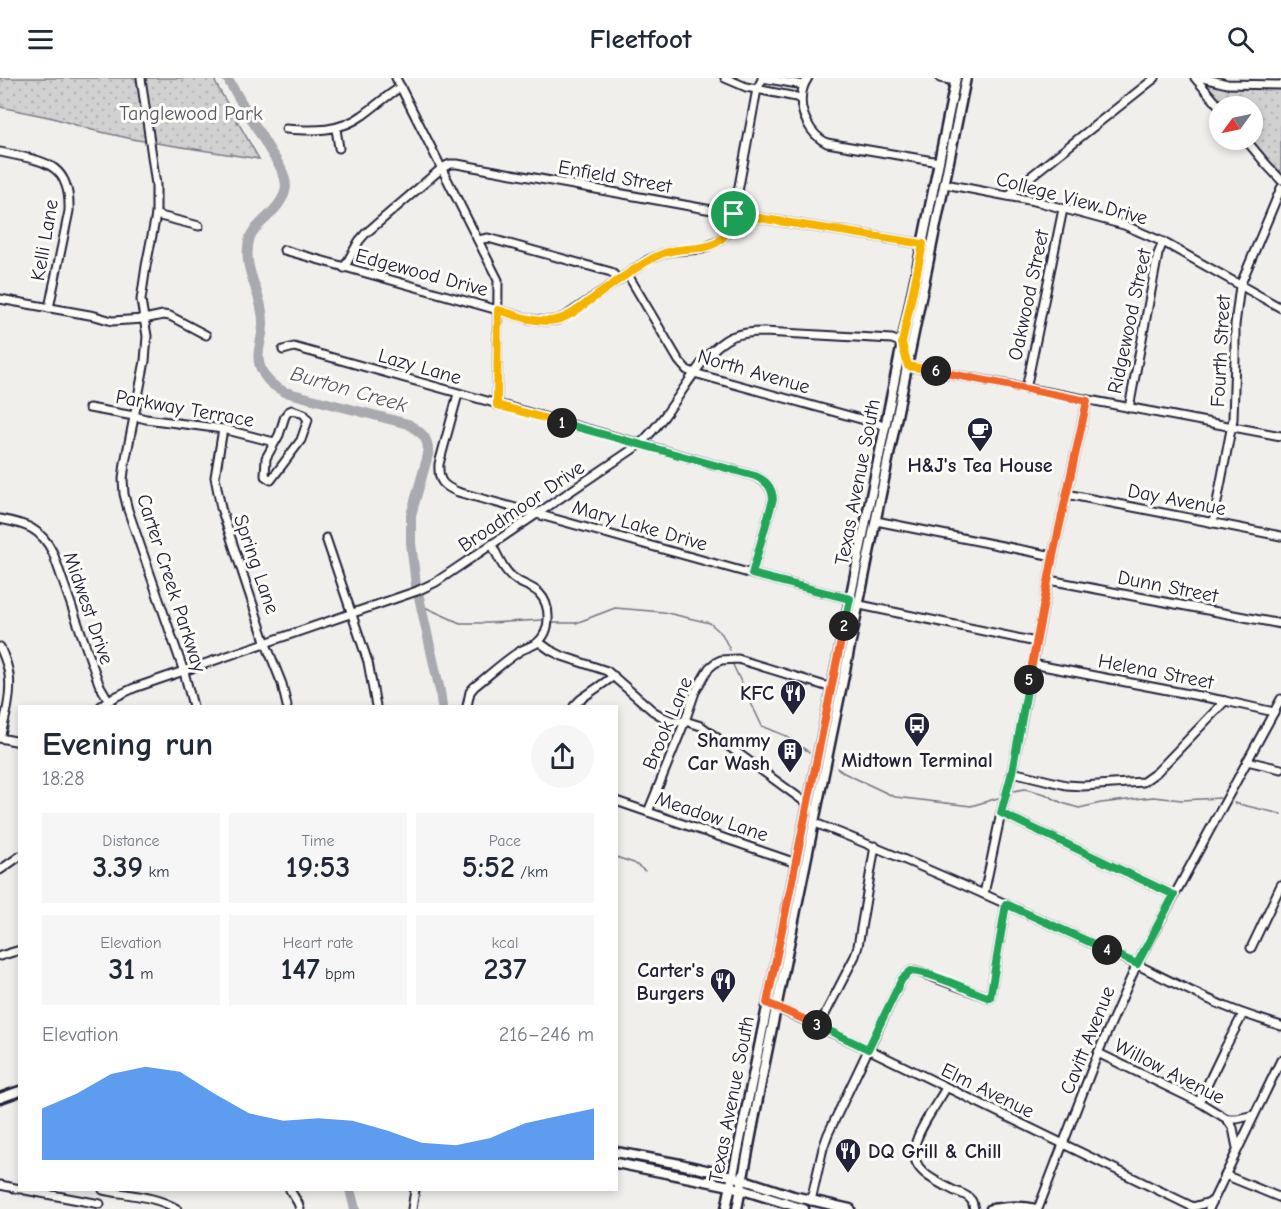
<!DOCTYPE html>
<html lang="en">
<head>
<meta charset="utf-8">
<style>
	body { margin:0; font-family:"Comic Neue",sans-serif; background:#f6f6f7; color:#1f2937; height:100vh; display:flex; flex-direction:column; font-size:22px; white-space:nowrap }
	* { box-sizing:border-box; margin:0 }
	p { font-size:20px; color:#747a83 }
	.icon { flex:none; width:33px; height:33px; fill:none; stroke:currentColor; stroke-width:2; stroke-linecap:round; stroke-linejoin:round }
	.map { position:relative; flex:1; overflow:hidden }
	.panel { position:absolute; left:18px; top:627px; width:600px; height:486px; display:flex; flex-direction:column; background:#fff; border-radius:0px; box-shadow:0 3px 9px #0003 }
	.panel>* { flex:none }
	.needle { width:39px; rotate:237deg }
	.buttons { position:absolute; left:1209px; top:18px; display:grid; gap:12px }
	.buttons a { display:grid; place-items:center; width:54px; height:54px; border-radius:50%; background:#fff; box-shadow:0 3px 9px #0003; font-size:30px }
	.pin { position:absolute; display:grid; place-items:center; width:51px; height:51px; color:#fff; margin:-26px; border:3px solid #fff; border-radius:50%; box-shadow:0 2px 6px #0007 }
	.km { position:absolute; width:30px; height:30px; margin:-15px; border-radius:50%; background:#222; color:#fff; font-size:16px; line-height:30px; text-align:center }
	.round { display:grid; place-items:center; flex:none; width:63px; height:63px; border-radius:32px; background:#f6f6f7 }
	.headline { display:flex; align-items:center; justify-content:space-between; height:102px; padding:0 24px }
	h1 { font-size:33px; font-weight:800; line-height:45px }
	.stats { display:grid; grid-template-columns:repeat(3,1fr); gap:9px; height:102px; padding:6px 24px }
	.stats div { display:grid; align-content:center; border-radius:0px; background:#f6f6f7; text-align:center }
	.stats b { font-size:30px; font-weight:800 }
	.stats small { font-size:16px; font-weight:400 }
	.stats p { font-size:16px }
	.chart { height:168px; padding:12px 24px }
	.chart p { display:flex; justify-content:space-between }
	.chart svg { width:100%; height:108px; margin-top:6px; fill:#1a73e8; opacity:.7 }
	header { display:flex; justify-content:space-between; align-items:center; height:78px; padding:0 24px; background:#fff; font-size:27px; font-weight:800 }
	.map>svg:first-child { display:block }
	.grass { fill:url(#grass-dots); stroke:#7a7a86; stroke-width:1.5 }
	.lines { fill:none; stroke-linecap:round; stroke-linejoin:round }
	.stream { stroke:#737381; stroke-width:1.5 }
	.river { stroke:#a9a9b0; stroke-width:10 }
	.minor-casing { stroke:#22223b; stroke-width:11 }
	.major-casing { stroke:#22223b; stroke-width:13 }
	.minor { stroke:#fdfcf7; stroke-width:7 }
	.major { stroke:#fdfcf7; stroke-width:8 }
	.split-1-casing { stroke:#fff; stroke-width:12 }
	.split-2-casing { stroke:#fff; stroke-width:12 }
	.split-3-casing { stroke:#fff; stroke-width:12 }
	.split-4-casing { stroke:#fff; stroke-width:12 }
	.split-5-casing { stroke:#fff; stroke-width:12 }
	.split-6-casing { stroke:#fff; stroke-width:12 }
	.split-7-casing { stroke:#fff; stroke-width:12 }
	.split-1 { stroke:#f5b400; stroke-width:8 }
	.split-2 { stroke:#22a559; stroke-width:8 }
	.split-3 { stroke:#f0652b; stroke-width:8 }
	.split-4 { stroke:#22a559; stroke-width:8 }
	.split-5 { stroke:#22a559; stroke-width:8 }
	.split-6 { stroke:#f0652b; stroke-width:8 }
	.split-7 { stroke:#f5b400; stroke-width:8 }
	.labels { text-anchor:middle; stroke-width:6; stroke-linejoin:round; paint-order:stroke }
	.park-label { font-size:20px; fill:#575768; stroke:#fdfcf7 }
	.street-label { font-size:20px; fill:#22223b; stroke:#fdfcf7 }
	.poi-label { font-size:20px; font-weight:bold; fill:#22223b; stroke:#fdfcf7; text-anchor:end }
	.water-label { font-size:21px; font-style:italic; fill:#58586a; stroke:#fdfcf7 }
</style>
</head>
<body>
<header><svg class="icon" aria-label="menu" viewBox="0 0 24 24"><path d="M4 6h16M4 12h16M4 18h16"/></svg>Fleetfoot<svg class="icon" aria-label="search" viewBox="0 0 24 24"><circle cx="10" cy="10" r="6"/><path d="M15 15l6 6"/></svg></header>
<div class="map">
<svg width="1281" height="1131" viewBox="0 0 1281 1131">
	<defs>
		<pattern id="grass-dots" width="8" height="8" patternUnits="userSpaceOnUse" patternTransform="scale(1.5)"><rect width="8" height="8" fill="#d2d1d1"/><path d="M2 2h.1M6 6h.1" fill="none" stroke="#b4b3b4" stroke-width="1.8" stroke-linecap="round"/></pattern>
	</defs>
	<rect width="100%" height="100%" fill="#f0efec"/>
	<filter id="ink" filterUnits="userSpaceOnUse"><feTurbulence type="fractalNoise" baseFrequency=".0167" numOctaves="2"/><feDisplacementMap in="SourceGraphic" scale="12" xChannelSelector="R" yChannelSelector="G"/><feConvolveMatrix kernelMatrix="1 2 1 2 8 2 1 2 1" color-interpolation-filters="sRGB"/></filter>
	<g filter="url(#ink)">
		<g class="grass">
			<polygon points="0,0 214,0 216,6 259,81 137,62 92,52 53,40 0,29"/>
			<polygon points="1195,0 1203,0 1227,6 1281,7 1281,102 1246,62 1252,62 1252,28 1220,28"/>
		</g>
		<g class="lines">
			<g class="stream">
				<polyline points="420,527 460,545 489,545 542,542"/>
				<polyline points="553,545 576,545 615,530 663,534 710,545 722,556 730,572"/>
				<polyline points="733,587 762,648 786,658 809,674"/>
				<polyline points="837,690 844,695 895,719 971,728 998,720"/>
				<polyline points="1013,713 1025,711 1045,716 1062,725 1079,730 1101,725 1153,719 1182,722 1220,720"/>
				<polyline points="1234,725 1281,736"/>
				<polyline points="616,779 634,785 645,793"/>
			</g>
			<g class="river">
				<path d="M227 0 272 76C293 105 290 118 264 142 259 147 252 153 250 159 240 191 263 214 263 244 264 260 253 277 262 293 267 304 275 309 285 314L408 346C422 355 429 359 428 377L411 437V465L416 507"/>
				<polyline points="419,519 440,613 442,628"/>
				<polyline points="350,1112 355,1131"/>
			</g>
			<g class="minor-casing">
				<g id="minor">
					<polyline points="141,0 156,107 156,137 146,188 141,222 147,258 145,283 125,385 123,401 124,416 128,432 184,594 193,628"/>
					<polyline points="396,0 498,202 497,327"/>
					<polyline points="725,0 746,9 801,20"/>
					<polyline points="762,0 804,7"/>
					<path d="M808 0C805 4 803 9 802 14 798 33 810 57 827 65L939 84"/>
					<polyline points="940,0 955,3"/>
					<polyline points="1195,0 1220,29"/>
					<polyline points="1203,0 1227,6 1281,7"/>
					<path d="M286 51C314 53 340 54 363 37 376 28 387 17 401 9"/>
					<polyline points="336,51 339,70"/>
					<polyline points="1246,62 1266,86 1281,102"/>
					<path d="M0 74C40 83 71 82 69 133L49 230"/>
					<polyline points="945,106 1039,124 1124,147 1163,164 1281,230"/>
					<polyline points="1009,118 1021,106 1155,0"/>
					<polyline points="156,137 199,148"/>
					<polyline points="478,162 488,160 611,194 619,202"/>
					<polyline points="284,172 530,241 546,243 557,242 566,238 648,182 662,176 673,173 702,171 719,163 727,155 732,146 757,11 763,0"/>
					<polyline points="344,190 359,163 365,156 442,90 450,86 457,86 734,136 923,166"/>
					<polyline points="628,197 679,283 687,292 694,295 886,348"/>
					<polyline points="0,221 95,238 112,243 144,241 163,237 170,238 206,257"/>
					<path d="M283 272 294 269 755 398C765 403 772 408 773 421L752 496"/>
					<polyline points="1026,311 1063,131"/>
					<path d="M458 316 439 386C438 403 443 408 458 414L752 496 850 521"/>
					<polyline points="89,330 134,338 146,341 223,351 274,364"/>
					<polyline points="1129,330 1158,176 1163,164"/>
					<polygon points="292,332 304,336 308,342 301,362 271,402 265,398 266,380 279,357 285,338 288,334"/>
					<polyline points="223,351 215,399 221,430 266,566 282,606 287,628"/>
					<polyline points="1066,416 1281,458"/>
					<path d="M0 441C26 446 41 450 53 475L99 606 109 623"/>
					<polyline points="876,443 1053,478"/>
					<polyline points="1213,445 1233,341 1235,280 1235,247 1240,208 1281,110"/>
					<polyline points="326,460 368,584 376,628"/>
					<polyline points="1049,502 1281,546"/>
					<polyline points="860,527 1036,564"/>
					<polyline points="539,564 550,572 562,578 607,593 653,633 663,639 675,644 685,643 701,648 809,727 810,730"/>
					<path d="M0 569C4 578 8 587 9 597 12 617 5 641 0 660"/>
					<polyline points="1032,586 1225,623 1274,634"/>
					<path d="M101 628 117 618 134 610 417 513 436 504 639 367C658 349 672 328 686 307 698 290 711 269 731 259 741 255 752 254 764 254L892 261 902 265 908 288 1281 358"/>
					<path d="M467 628 470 614 474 609C488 598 502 585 517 575 523 570 531 569 537 565 552 553 551 527 539 515 532 508 522 507 515 501 504 494 498 478 492 467"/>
					<polyline points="574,628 581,621 614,598"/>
					<polyline points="0,660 20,664"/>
					<polyline points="1247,683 1281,691"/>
					<polyline points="1012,694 1066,707 1083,708 1143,704 1157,694 1225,623"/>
					<polyline points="616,723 796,785"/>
					<polyline points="648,734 685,643 695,614 709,590 715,585 721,582 738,581 832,610"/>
					<polyline points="1001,735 1174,817"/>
					<path d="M814 741 815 745C914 784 1010 827 1106 872 1148 891 1187 913 1229 930 1246 937 1264 942 1281 948"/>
					<polyline points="0,792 20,778"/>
					<polyline points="984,816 1001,735 1012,694 1053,478 1087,323"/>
					<polyline points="1251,870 1281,807"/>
					<polyline points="0,878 20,872"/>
					<polyline points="773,928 868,971 1193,1129 1213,1123"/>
					<polyline points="819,948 855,878 858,868 875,768"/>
					<polyline points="1098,975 1199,1024 1227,1041 1237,1041 1254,1037"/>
					<path d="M946 1010C937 1026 918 1051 915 1068 909 1093 937 1104 955 1113 960 1115 968 1117 971 1122 973 1124 973 1128 974 1131"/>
					<polyline points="1199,1024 1224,972 1243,936"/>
					<polyline points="1227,1041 1233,1050 1237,1070"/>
					<polyline points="1225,1097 1281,1120"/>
					<polyline points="0,1107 20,1111"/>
					<polyline points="25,1112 100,1126"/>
					<path d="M103 1112C127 1117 156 1118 177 1131"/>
					<polyline points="290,1112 298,1125 300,1131"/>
					<polyline points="811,1123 823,1070 828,1056 902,901 911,893 919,894 990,920 1006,826"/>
					<polyline points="412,1131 415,1112"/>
					<polyline points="1038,1131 1098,975 1137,886 1281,621"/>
					<polyline points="1209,1131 1281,982"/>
				</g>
			</g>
			<g class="major-casing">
				<g id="major">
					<polyline points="0,1020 20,1013"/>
					<polyline points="616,1074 680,1086 732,1098 793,1118 850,1131"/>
					<polyline points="616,1085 730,1108 804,1131"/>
					<polyline points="726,1131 956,0"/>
					<polyline points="737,1131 764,989 966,0"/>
					<path d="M991 1131C1007 1129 1020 1127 1036 1131"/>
				</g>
			</g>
			<use href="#minor" class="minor"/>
			<use href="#major" class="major"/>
		</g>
	</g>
	<g class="lines" filter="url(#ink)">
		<g class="split-1-casing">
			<path id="split-1" d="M562 345 497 327 498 232C516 237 537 246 556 242 570 239 581 229 592 221 612 207 635 189 657 178 689 162 722 185 734 136"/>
		</g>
		<g class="split-2-casing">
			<path id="split-2" d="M562 345 755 398C766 403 772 408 773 421L752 496 850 521 844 548"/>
		</g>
		<g class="split-3-casing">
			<polyline id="split-3" points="817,947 767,925 844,548"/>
		</g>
		<g class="split-4-casing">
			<path id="split-4" d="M817 947 868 971 898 909 902 901 911 893C934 895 967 912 990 920L1006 826 1107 872"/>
		</g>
		<g class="split-5-casing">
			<polyline id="split-5" points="1029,602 1012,694 1001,735 1174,817 1137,886 1107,872"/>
		</g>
		<g class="split-6-casing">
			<polyline id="split-6" points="936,293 1087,323 1053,478 1029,602"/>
		</g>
		<g class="split-7-casing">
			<polyline id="split-7" points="734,136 923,166 902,265 908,288 936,293"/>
		</g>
		<use href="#split-1" class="split-1"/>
		<use href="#split-2" class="split-2"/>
		<use href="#split-3" class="split-3"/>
		<use href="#split-4" class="split-4"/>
		<use href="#split-5" class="split-5"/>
		<use href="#split-6" class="split-6"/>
		<use href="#split-7" class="split-7"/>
	</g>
	<defs>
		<g id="cafe-pin" transform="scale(1.35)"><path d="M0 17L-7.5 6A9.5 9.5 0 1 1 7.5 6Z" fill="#22223b" stroke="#fdfcf7"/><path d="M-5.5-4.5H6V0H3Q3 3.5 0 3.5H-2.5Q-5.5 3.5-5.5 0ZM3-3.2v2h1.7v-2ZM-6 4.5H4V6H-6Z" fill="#fff"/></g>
		<g id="restaurant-pin" transform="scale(1.35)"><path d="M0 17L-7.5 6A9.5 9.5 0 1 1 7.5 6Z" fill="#22223b" stroke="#fdfcf7"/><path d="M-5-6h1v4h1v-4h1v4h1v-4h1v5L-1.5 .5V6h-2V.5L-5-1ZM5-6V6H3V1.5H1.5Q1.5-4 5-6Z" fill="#fff"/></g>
		<g id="bus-pin" transform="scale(1.35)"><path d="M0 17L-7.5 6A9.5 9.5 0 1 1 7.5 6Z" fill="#22223b" stroke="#fdfcf7"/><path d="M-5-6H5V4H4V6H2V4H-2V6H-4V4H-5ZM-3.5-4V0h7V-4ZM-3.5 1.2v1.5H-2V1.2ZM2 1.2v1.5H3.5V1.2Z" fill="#fff"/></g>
		<g id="building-pin" transform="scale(1.35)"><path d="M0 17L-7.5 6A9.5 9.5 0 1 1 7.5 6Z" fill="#22223b" stroke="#fdfcf7"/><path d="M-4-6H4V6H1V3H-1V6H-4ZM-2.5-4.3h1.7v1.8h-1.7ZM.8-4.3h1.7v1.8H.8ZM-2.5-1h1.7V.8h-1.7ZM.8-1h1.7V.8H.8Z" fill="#fff"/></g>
	</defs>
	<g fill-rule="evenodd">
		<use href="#cafe-pin" x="980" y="352"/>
		<use href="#restaurant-pin" x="793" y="615"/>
		<use href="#bus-pin" x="917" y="647"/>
		<use href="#building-pin" x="790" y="673"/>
		<use href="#restaurant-pin" x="723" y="903"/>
		<use href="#restaurant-pin" x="848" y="1073"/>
	</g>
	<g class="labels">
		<g class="park-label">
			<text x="191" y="42">Tanglewood Park</text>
		</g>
		<g class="street-label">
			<text transform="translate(615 98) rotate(10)" y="7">Enfield Street</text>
			<text transform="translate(1072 120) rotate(15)" y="7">College View Drive</text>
			<text transform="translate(44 162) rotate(-80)" y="7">Kelli Lane</text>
			<text transform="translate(422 194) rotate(15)" y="7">Edgewood Drive</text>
			<text transform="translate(1028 217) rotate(-78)" y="7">Oakwood Street</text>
			<text transform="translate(1129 243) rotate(-78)" y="7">Ridgewood Street</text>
			<text transform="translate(1220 273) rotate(-87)" y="7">Fourth Street</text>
			<text transform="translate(420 288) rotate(16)" y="7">Lazy Lane</text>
			<text transform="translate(754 293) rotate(16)" y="7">North Avenue</text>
			<text transform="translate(185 330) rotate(10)" y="7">Parkway Terrace</text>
			<text transform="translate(857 404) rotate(-79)" y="7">Texas Avenue South</text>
			<text transform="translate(1177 421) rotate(11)" y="7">Day Avenue</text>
			<text transform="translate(521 428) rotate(-34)" y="7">Broadmoor Drive</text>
			<text transform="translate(640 447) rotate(16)" y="7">Mary Lake Drive</text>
			<text transform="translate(257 486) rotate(71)" y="7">Spring Lane</text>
			<text transform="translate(172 505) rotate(72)" y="7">Carter Creek Parkway</text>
			<text transform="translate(1168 508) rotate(11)" y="7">Dunn Street</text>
			<text transform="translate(89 530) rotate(71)" y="7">Midwest Drive</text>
			<text transform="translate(1156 593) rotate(11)" y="7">Helena Street</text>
			<text transform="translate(667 645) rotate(-67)" y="7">Brook Lane</text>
			<text transform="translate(712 738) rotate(19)" y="7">Meadow Lane</text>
			<text transform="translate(1087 962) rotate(-68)" y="7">Cavitt Avenue</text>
			<text transform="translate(1170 993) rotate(27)" y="7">Willow Avenue</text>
			<text transform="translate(988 1012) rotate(26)" y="7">Elm Avenue</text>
			<text transform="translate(731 1021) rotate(-79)" y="7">Texas Avenue South</text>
		</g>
		<g class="poi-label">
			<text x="980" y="394" text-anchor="middle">H&amp;J's Tea House</text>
			<text x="774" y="622">KFC</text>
			<text x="770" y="669">Shammy<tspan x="770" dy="23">Car Wash</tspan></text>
			<text x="917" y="689" text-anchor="middle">Midtown Terminal</text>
			<text x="704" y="899">Carter's<tspan x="704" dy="23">Burgers</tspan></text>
			<text x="868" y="1080" text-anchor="start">DQ Grill &amp; Chill</text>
		</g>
		<g class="water-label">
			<text transform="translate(349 311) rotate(16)" y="7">Burton Creek</text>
		</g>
	</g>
</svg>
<div class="buttons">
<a><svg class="needle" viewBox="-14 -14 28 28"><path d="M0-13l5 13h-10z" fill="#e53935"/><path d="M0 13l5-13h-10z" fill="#747a83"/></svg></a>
</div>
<div class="pin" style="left:734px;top:136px;background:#1e9e55"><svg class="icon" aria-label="arrive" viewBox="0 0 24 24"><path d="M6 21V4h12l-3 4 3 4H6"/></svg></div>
<b class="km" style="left:562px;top:345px">1</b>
<b class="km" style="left:844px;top:548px">2</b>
<b class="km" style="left:817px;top:947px">3</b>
<b class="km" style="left:1107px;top:872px">4</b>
<b class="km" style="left:1029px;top:602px">5</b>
<b class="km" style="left:936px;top:293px">6</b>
<section class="panel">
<div class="headline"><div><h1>Evening run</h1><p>18:28</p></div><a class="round"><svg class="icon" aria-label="share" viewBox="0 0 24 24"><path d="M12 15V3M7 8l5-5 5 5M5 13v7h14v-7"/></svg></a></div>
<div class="stats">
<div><p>Distance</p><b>3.39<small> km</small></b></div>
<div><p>Time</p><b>19:53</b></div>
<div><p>Pace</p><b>5:52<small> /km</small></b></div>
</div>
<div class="stats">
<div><p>Elevation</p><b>31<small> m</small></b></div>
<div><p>Heart rate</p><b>147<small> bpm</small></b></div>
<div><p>kcal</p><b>237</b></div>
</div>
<div class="chart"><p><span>Elevation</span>216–246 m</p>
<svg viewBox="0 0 160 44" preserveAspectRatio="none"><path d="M0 44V23L10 17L20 9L30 6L40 8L50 17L60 25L70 28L80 27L90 28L100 32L110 37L120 38L130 35L140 29L150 26L160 23V44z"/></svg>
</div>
</section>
</div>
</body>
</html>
